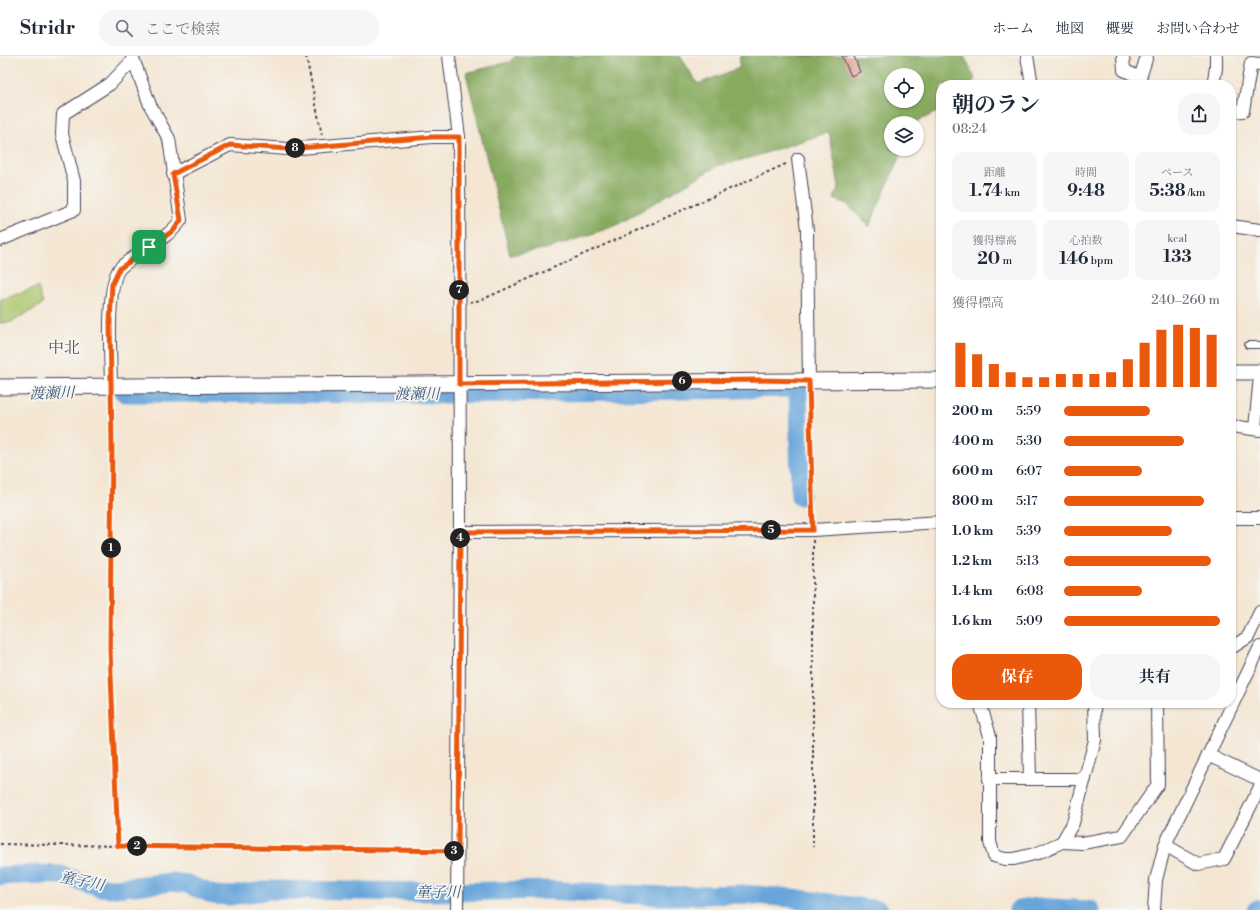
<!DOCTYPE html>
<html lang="ja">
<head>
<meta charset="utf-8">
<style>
	body { margin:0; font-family:"Libre Bodoni","Noto Serif JP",serif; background:#f6f6f7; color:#1f2937; height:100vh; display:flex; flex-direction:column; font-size:15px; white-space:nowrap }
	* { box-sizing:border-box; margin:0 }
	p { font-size:13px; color:#747a83 }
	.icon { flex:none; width:22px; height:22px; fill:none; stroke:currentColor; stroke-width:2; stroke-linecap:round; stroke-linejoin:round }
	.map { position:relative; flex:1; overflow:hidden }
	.sheet { position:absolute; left:936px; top:24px; width:300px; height:628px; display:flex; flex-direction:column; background:#fff; border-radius:16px; box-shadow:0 1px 3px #0004 }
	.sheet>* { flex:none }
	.tools { position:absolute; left:884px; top:12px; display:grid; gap:8px }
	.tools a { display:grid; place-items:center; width:40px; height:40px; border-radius:50%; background:#fff; box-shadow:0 1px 3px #0004; font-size:20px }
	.pin { position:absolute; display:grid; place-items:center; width:34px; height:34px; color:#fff; margin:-17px; border-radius:8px; box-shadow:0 2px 6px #0006 }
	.km { position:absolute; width:20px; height:20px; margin:-10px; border-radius:50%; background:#222; color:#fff; font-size:11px; line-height:20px; text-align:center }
	.round { display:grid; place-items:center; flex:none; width:42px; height:42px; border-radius:16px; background:#f6f6f7 }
	.headline { display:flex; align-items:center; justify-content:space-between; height:68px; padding:0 16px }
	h1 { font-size:22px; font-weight:700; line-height:30px }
	.figures { display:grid; grid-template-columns:repeat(3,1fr); gap:6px; height:68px; padding:4px 16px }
	.figures div { display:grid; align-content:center; border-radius:10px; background:#f6f6f7; text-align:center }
	.figures b { font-size:17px; font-weight:700 }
	.figures small { font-size:11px; font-weight:400 }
	.figures p { font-size:11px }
	.chart { height:112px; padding:8px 16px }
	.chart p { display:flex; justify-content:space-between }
	.chart svg { width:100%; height:72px; margin-top:4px; stroke:#ea580c; stroke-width:6 }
	.cta { display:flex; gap:8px; margin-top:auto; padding:8px 16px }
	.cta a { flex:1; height:46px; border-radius:16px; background:#ea580c; color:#fff; font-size:16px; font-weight:700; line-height:46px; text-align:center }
	.cta a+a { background:#f6f6f7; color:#1f2937 }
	ul { padding:0 16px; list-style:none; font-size:13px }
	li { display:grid; grid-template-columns:64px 48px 1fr; align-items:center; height:30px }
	li i { height:10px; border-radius:5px; background:#ea580c }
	header { display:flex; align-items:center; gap:24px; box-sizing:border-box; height:56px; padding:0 20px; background:#fff; border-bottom:1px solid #e0e1e3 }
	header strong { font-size:19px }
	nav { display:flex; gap:22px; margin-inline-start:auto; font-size:14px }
	.search { width:280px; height:36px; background:#f6f6f7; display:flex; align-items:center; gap:10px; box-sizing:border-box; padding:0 14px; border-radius:16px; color:#747a83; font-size:15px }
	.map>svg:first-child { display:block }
	.green { fill:#aac46b; stroke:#667353 }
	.forest { fill:#87aa5f; stroke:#54664d; fill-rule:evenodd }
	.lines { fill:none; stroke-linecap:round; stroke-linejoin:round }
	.river { stroke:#68a5da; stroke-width:19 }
	.building { fill:#d99285 }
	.service-casing { stroke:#423f52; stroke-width:8 }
	.minor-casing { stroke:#423f52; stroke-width:14 }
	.tertiary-casing { stroke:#423f52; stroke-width:17 }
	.path { stroke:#423f52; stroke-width:2; stroke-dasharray:3 3; stroke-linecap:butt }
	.service { stroke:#fff; stroke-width:6 }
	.minor { stroke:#fff; stroke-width:12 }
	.tertiary { stroke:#fff; stroke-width:15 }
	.route-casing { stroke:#fff; stroke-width:8 }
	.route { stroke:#ea580c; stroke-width:5 }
	.labels { text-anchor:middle; stroke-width:3.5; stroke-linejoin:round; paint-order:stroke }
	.water-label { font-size:15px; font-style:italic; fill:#3e567b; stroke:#f6f6f2 }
	.quarter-label { font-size:16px; fill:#624955; stroke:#f6f6f2 }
</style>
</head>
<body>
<header>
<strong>Stridr</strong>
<div class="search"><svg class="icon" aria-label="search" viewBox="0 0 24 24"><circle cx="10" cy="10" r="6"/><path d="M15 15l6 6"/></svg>ここで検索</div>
<nav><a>ホーム</a><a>地図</a><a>概要</a><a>お問い合わせ</a></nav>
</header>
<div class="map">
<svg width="1260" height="854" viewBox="0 0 1260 854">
	<rect width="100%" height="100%" fill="#f6f6f2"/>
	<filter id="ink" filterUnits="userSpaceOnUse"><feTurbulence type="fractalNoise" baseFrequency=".025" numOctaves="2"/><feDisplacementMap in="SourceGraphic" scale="8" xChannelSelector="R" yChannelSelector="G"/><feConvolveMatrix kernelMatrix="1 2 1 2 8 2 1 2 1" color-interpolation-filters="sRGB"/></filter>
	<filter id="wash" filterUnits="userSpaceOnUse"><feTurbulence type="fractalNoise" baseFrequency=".012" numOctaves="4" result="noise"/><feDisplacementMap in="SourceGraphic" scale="16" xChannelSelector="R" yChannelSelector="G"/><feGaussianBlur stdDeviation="0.9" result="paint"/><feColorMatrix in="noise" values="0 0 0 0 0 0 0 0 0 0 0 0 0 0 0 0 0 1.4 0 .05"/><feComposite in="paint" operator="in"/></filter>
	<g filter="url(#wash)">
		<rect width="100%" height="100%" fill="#f4e6d3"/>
		<polygon class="green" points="38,231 43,248 11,266 0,267 0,244"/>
		<path class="forest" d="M516 0H680L698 28 739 12 740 0H964L975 23 970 29H941V54L914 67H891V93H903L869 171 847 148 834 143 839 130 829 76 750 102 717 110 615 170 550 192 510 199 466 17 509 6ZM891 19H917V45H891Z"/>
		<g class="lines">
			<g class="river">
				<polyline points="125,337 444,338 798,332 800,440"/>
				<polyline points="0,820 36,818 61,819 98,831 114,832 172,826 187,828 214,839 229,840 271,834 441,836 545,834 663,840 742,838 792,842 879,854"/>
				<polyline points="1018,854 1035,851 1091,854"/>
				<polyline points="1256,854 1260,853"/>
			</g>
		</g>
		<g id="blocks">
			<polygon class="building" points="842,0 854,0 860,16 851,20"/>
		</g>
	</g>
	<g filter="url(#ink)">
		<use href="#blocks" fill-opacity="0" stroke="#423f52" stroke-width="1"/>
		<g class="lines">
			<g class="service-casing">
				<polyline id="service" points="1248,289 1260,289"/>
			</g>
			<g class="minor-casing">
				<g id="minor">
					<polyline points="449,0 459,81 460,476 457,854"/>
					<polyline points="1027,0 1032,29"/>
					<polyline points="1123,0 1124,14 1140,22 1142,29"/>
					<polyline points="1140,22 1147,0"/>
					<polyline points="1213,29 1216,12 1216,0"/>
					<polyline points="1231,56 1243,55 1251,7 1260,8"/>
					<polyline points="798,103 807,174 809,325"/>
					<polyline points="173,118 230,89 288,93 432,81 459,81"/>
					<polyline points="1231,170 1260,174"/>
					<polyline points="0,184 74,154 74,125 62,78 63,58 110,28 132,5"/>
					<path d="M111 330C111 306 105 226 121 211 140 194 166 185 181 164L169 83 150 49 132 0"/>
					<polyline points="1231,370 1260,374"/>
					<polyline points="1255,372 1260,320"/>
					<polyline points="1231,462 1260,462"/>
					<polyline points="460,476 813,474 941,466"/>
					<polyline points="1231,592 1248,581 1260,556"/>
					<polyline points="980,647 990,680 990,786 994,800 1005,803 1014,803 1038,797 1062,786 1073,767 1095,684 1094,647"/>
					<polyline points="1028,647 1030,722"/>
					<polyline points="1208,699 1260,724"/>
					<polyline points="989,723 1085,723"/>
					<polyline points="1062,786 1082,787 1122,780 1158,728 1157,647"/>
					<polyline points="1165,789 1198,808 1224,803 1260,731"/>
					<polyline points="1154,854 1156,824 1165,789 1260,591"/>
				</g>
			</g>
			<g class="tertiary-casing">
				<g id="tertiary">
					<polyline points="1231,316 1260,316"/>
					<polyline points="0,331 941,324"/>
				</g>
			</g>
			<g class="path">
				<polyline points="306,0 322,79"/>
				<polyline points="470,246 481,244 788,107"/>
				<polyline points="809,336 812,464"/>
				<polyline points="111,341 110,593 118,790"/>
				<polyline points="813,484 813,791"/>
				<polyline points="0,788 447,795"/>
			</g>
			<use href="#service" class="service"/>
			<use href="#minor" class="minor"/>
			<use href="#tertiary" class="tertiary"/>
		</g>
	</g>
	<g class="lines" filter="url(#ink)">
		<g class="route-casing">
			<polygon id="route" points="432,81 459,81 459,328 759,324 809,325 813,474 460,476 458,795 118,790 110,593 112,389 110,266 112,228 119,213 174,174 181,164 173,118 230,89 288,93"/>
		</g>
		<use href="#route" class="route"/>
	</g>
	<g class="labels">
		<g class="water-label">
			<text transform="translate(52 337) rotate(-1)" y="5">渡瀬川</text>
			<text x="417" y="343">渡瀬川</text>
			<text transform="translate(82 825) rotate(12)" y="5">童子川</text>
			<text x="438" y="841">童子川</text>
		</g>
		<g class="quarter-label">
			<text x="64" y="297">中北</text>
		</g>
	</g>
</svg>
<div class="tools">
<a><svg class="icon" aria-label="locate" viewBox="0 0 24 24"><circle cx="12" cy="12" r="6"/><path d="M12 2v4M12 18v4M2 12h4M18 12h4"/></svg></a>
<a><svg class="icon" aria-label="layers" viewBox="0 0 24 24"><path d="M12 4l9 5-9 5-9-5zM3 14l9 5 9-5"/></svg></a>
</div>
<div class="pin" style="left:149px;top:191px;background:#1e9e55"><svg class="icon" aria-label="arrive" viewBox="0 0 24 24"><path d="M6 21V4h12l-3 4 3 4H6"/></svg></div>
<b class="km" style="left:111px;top:492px">1</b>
<b class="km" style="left:137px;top:790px">2</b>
<b class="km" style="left:454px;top:795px">3</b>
<b class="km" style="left:460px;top:482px">4</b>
<b class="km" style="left:771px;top:474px">5</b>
<b class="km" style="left:682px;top:325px">6</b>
<b class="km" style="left:459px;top:234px">7</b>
<b class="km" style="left:295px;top:92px">8</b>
<section class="sheet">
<div class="headline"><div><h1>朝のラン</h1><p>08:24</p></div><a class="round"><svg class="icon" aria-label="share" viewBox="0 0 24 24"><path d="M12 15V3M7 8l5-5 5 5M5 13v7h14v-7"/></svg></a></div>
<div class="figures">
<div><p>距離</p><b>1.74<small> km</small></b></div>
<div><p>時間</p><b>9:48</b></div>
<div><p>ペース</p><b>5:38<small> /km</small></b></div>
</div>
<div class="figures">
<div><p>獲得標高</p><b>20<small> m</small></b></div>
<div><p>心拍数</p><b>146<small> bpm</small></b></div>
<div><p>kcal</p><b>133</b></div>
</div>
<div class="chart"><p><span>獲得標高</span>240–260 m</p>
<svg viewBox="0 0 160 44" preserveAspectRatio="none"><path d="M5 44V17M15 44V24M25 44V30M35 44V35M45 44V38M55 44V38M65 44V36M75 44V36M85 44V36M95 44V35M105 44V27M115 44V17M125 44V9M135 44V6M145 44V8M155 44V12"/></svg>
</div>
<ul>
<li><b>200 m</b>5:59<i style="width:55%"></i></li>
<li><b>400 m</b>5:30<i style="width:77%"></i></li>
<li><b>600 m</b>6:07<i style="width:50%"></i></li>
<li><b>800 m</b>5:17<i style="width:90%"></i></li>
<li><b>1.0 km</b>5:39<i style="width:69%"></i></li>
<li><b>1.2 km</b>5:13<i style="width:94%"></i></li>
<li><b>1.4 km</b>6:08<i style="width:50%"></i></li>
<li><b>1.6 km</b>5:09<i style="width:100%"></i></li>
</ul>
<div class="cta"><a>保存</a><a>共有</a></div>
</section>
</div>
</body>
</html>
